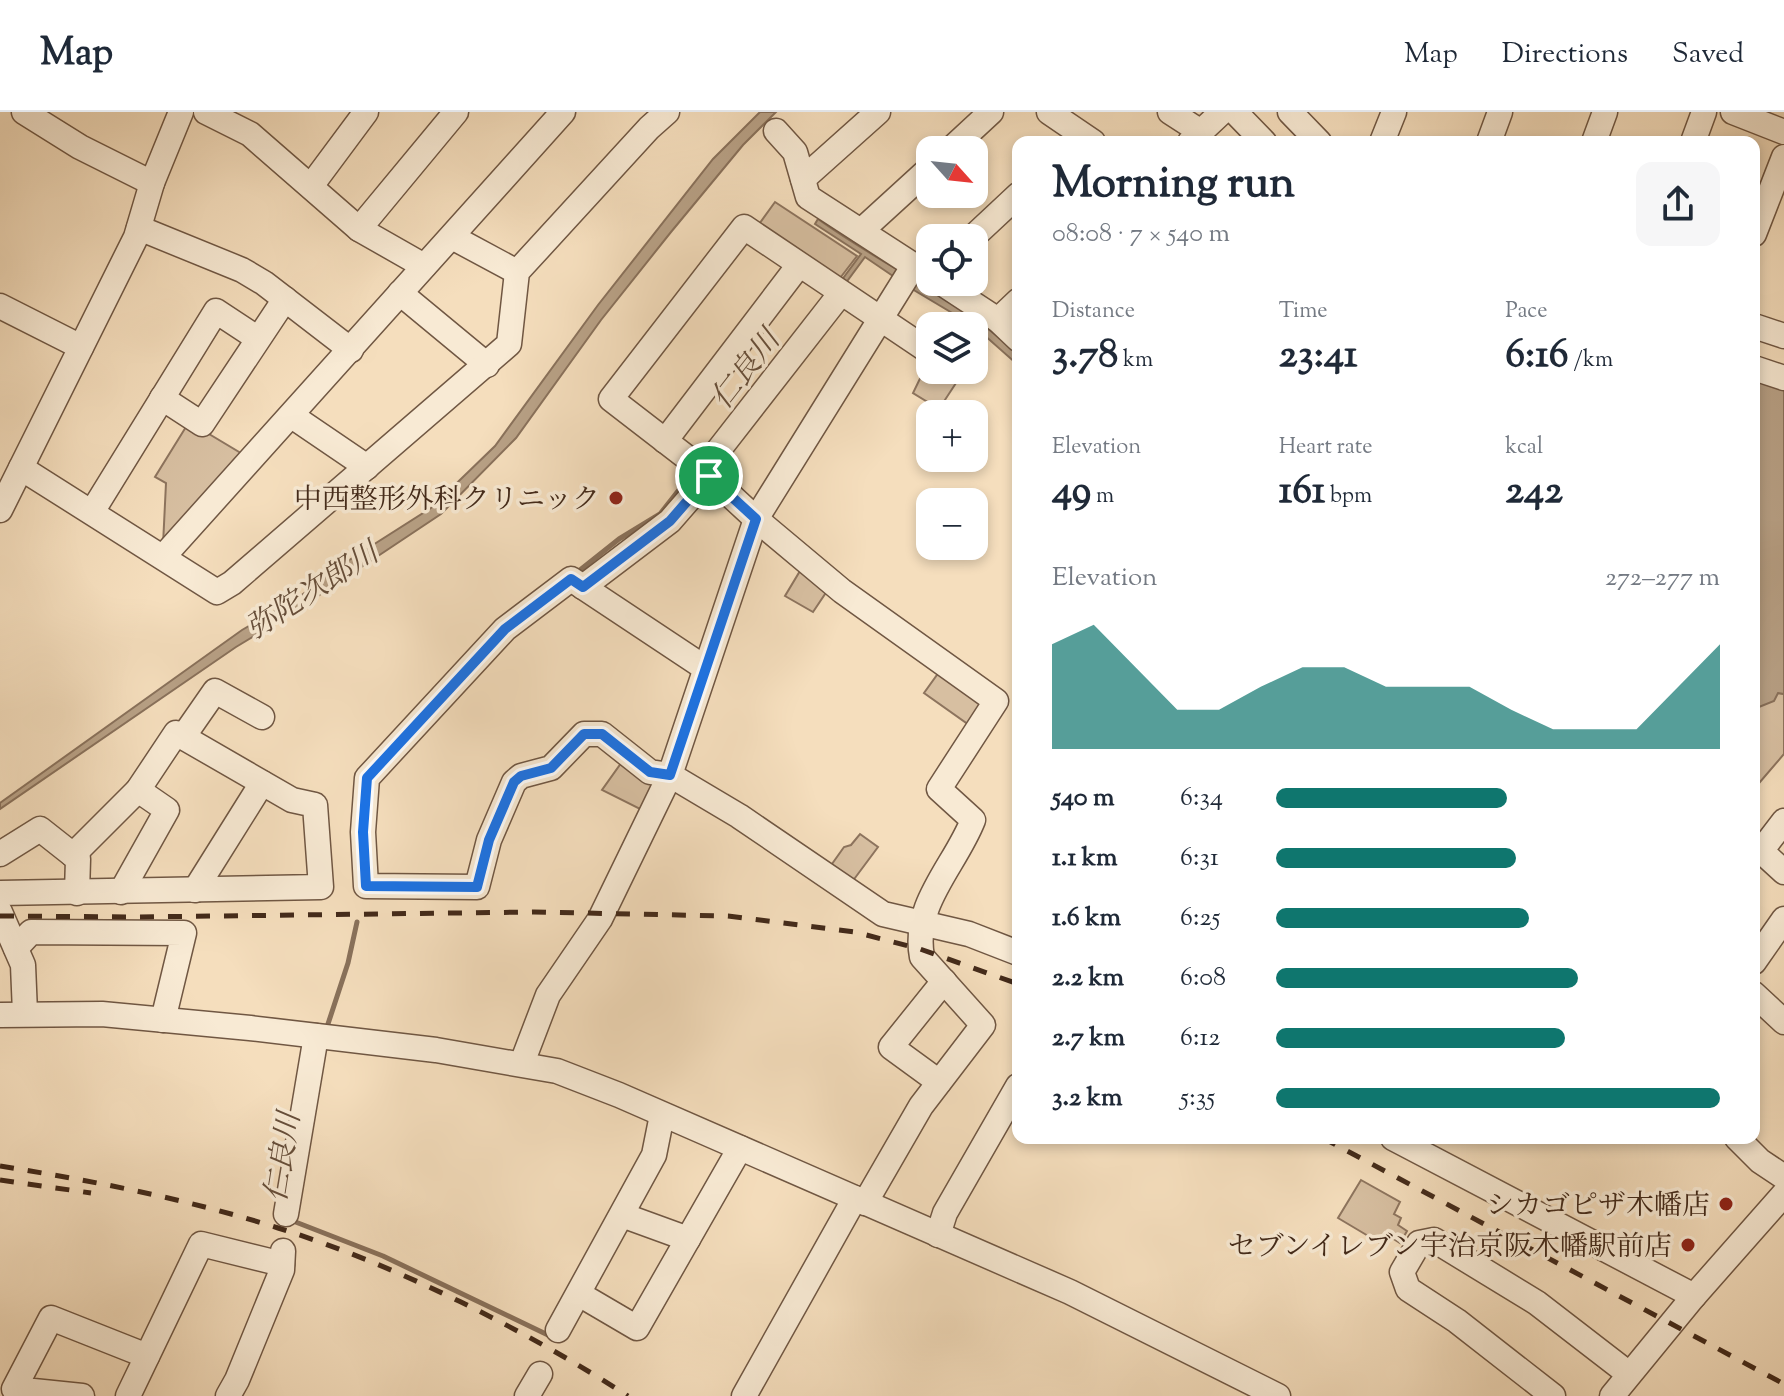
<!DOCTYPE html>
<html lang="en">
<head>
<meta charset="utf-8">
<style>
	body { margin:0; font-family:"Sorts Mill Goudy","Noto Serif JP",serif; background:#f6f6f7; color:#1f2937; height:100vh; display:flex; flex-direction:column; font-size:30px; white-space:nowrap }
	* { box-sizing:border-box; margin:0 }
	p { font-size:26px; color:#747a83 }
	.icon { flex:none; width:44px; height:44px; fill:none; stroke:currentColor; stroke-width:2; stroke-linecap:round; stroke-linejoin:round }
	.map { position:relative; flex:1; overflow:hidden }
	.side { position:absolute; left:1012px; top:24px; width:748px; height:1008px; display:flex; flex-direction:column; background:#fff; border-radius:16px; box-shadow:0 4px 12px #0003 }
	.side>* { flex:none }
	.needle { width:52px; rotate:117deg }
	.fabs { position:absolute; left:916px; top:24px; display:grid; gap:16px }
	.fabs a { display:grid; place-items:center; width:72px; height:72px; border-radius:16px; background:#fff; box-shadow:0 4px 12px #0003; font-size:40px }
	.pin { position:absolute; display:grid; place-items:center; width:68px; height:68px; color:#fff; margin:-34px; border:4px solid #fff; border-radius:50%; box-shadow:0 2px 8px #0007 }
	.round { display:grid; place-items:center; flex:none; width:84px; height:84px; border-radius:16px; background:#f6f6f7 }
	.summary { display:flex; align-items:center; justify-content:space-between; height:136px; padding:0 40px }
	h1 { font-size:44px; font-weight:800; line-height:60px }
	.metrics { display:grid; grid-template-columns:repeat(3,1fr); gap:12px; height:136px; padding:8px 40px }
	.metrics div { display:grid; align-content:center }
	.metrics b { font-size:40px; font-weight:800 }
	.metrics small { font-size:22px; font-weight:400 }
	.metrics p { font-size:22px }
	.chart { height:224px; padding:16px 40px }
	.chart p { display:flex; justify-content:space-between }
	.chart svg { width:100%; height:144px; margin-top:8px; fill:#0f766e; opacity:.7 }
	ul { padding:0 40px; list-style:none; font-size:26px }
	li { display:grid; grid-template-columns:128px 96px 1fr; align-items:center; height:60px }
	li i { height:20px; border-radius:10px; background:#0f766e }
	header { display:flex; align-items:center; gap:48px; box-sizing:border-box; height:112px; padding:0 40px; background:#fff; border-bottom:2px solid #e0e1e3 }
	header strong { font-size:38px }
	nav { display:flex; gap:44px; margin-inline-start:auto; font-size:28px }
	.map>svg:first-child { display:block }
	.green { fill:#d7bfa1; stroke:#8d745e; stroke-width:2 }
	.water { fill:#b8a186; stroke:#89715b; stroke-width:2 }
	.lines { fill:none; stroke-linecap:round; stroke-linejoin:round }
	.stream { stroke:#89715b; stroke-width:5 }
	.minor-casing { stroke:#705743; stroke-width:27 }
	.minor { stroke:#f8ead4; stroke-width:24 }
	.rail { stroke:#432a1a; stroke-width:5; stroke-dasharray:14 14; stroke-linecap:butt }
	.route-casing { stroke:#fff; stroke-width:16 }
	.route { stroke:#1a73e8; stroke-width:10 }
	.poi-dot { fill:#8f2418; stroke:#f8ead4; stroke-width:3 }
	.labels { text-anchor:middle; stroke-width:7; stroke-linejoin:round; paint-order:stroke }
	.poi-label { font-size:28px; fill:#432a1a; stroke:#f8ead4; text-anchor:end }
	.water-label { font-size:30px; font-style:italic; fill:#664e3a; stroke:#f8ead4 }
</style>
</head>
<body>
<header>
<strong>Map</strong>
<nav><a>Map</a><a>Directions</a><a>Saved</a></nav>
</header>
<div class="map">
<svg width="1784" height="1284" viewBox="0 0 1784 1284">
	<rect width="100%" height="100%" fill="#f5debd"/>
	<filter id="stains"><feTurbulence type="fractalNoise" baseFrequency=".0025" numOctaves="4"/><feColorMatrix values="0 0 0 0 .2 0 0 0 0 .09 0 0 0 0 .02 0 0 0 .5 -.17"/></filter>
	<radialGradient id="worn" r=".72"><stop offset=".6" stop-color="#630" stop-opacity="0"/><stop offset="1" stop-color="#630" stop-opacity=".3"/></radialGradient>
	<g class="green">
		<polygon points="775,90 857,144 837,170 757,115"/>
		<polygon points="928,250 930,258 938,258 942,265 958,268 939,297 913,281"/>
		<polygon points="189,310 244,343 163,433 166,371 155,365"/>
		<polygon points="803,454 827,479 813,500 785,484"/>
		<polygon points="942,556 982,586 984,598 972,615 924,581"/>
		<polygon points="1778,581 1784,582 1784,642 1754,677 1754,597"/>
		<polygon points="624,647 657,676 644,699 602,678"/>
		<polygon points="860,722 878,735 849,774 827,759 844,735 851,733"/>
		<polygon points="1361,1068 1400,1090 1394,1102 1401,1106 1398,1113 1407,1119 1400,1131 1392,1126 1380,1131 1338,1106"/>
	</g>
	<g class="water">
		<polygon points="760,0 776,0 743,33 671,120 601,208 516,326 441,402 294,500 236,535 0,697 0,691 242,518 299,485 343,452 431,396 495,334 598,193 713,47"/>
		<path d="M818 107C883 154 959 187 1018 242V253L974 214 912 177 865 145 845 172 841 169 861 142 815 112Z"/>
		<polygon points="1754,268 1784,278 1784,582 1778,581 1774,589 1754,597"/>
	</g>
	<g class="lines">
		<g class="stream">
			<polyline points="575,462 619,427 660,402 693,360"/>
			<polyline points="326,918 348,851 357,810"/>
			<polyline points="294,1105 293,1109 383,1144 548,1223"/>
		</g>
		<g class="minor-casing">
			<g id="minor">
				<polyline points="24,0 80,35 152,71"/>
				<polyline points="206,0 250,22 359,117 424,154"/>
				<polyline points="1049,0 1093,30"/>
				<polyline points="1170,0 1201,20"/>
				<polyline points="1235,0 1264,30"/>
				<polyline points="1290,0 1319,30"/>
				<polyline points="1733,0 1784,20"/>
				<polyline points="776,19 795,40 808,85 930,164"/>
				<polyline points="1190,30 1222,0"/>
				<polyline points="1382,30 1394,0"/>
				<polyline points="1489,30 1500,0"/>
				<polyline points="1594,30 1605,0"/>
				<polyline points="1693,30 1704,0"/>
				<polyline points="950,38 991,0"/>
				<polyline points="803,67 878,0"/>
				<polyline points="311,74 366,0"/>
				<polyline points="139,116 242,158 264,171 351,238"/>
				<polyline points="359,117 456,0"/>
				<polyline points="861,119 930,56"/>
				<polyline points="1754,122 1784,45"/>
				<polyline points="452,125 517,160"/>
				<polyline points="972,126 1018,83"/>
				<polyline points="940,170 998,208 1018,227"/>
				<polyline points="400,181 487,253"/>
				<polyline points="0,194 81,235"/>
				<polyline points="998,208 1018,189"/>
				<polyline points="1754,214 1784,224"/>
				<polyline points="1754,256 1784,266"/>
				<polyline points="162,286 202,312 285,187"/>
				<polyline points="292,304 367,355"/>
				<polyline points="665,329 799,153"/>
				<polyline points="21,356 217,480 232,471 509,232 517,160 649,16 667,0"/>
				<polyline points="703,358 841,181"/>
				<polyline points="0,398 136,125 152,71 181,0"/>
				<polyline points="92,400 216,199 257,226"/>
				<polyline points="163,445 563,0"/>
				<polyline points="583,475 670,409 709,364"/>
				<polyline points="705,556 571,467 505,517 367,666 363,720 366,774 477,775 489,728 514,670 521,664 551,656 584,622 602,622 650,660 670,663 739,704 883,802 969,822 1018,841"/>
				<polyline points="183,625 215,579 262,605"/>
				<polyline points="1784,709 1761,739 1784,760"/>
				<polyline points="0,742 40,717 78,747 77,781"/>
				<polyline points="195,778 262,671"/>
				<polyline points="121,780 167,698 138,678"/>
				<polyline points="0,781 321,775 315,693 292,688 176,621 138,678 73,743"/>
				<polyline points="0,800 23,853 25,901"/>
				<polyline points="16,836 31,820 184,821 163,908"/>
				<polyline points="1754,850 1784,807"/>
				<polyline points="1754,882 1784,910"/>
				<polyline points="0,903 102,902 250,916 436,938 557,959 619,983 1070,1180 1278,1284"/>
				<polyline points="522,951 548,883 600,807 670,663 756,407 914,153"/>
				<polyline points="939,970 891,935 944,869"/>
				<polyline points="1393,1026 1694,1184"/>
				<polyline points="1737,1026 1760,1049 1784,1065"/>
				<path d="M865 1091 921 994 983 913 922 845C912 792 955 754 973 708L939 677 996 589 842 479 756 407 703 358 611 287 744 115 930 240"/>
				<polyline points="286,1102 316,924"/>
				<polyline points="622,1103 688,1127"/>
				<polyline points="938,1123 945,1101 1018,974"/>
				<polyline points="579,1182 637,1216 740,1036"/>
				<polyline points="558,1218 654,1043 662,1003"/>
				<polyline points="82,1284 14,1277 51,1206 147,1244"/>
				<polyline points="128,1284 201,1132 282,1152"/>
				<polyline points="228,1284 237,1268 282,1158 283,1139"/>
				<polyline points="527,1284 540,1262"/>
				<polyline points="744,1284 855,1086"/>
				<polyline points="1553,1284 1457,1209 1408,1177 1402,1160 1419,1131 1434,1128 1537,1191 1629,1262"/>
				<polyline points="1612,1284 1694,1184 1784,1082"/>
			</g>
		</g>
		<use href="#minor" class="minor"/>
		<g class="rail">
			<polyline points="0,804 137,805 534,800 728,804 855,820 920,837 1018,872"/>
			<polyline points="1323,1026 1784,1272"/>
			<path d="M0 1054C94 1069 187 1087 278 1116 394 1152 526 1218 628 1284"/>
			<polyline points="0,1068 91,1081"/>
		</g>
	</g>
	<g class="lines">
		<g class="route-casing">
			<polygon id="route" points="709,364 756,407 670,663 650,660 602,622 584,622 551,656 521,664 514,670 489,728 477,775 366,774 363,720 367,666 505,517 571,467 583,475 670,409"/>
		</g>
		<use href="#route" class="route"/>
	</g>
	<g class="poi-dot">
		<circle cx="616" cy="386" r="8"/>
		<circle cx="1726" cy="1092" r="8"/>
		<circle cx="1688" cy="1133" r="8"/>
	</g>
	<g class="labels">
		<g class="poi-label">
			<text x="600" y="396">中西整形外科クリニック</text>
			<text x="1710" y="1102">シカゴピザ木幡店</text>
			<text x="1672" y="1143">セブンイレブン宇治京阪木幡駅前店</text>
		</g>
		<g class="water-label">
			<text transform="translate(745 257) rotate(-52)" y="10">仁良川</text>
			<text transform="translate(312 478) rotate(-33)" y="10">弥陀次郎川</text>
			<text transform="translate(282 1045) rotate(-81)" y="10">仁良川</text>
		</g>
	</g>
	<rect width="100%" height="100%" filter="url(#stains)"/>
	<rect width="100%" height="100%" fill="url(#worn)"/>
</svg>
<div class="fabs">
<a><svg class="needle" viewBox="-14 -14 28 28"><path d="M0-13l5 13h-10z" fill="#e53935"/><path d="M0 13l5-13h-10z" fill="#747a83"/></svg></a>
<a><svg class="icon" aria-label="locate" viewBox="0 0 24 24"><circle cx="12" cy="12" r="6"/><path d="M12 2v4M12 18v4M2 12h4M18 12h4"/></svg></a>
<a><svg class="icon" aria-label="layers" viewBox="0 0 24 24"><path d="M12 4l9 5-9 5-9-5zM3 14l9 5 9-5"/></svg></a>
<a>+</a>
<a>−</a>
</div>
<div class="pin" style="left:709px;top:364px;background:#1e9e55"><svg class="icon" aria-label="arrive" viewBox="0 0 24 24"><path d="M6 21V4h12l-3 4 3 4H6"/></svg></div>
<section class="side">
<div class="summary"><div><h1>Morning run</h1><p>08:08 · 7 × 540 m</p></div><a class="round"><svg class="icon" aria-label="share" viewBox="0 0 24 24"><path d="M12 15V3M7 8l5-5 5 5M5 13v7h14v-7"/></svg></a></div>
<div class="metrics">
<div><p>Distance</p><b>3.78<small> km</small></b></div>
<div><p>Time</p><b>23:41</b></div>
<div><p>Pace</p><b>6:16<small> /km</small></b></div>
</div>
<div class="metrics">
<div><p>Elevation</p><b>49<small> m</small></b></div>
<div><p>Heart rate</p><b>161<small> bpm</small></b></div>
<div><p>kcal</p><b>242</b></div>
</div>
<div class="chart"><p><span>Elevation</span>272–277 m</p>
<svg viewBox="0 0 160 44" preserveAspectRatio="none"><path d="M0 44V12L10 6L20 19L30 32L40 32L50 25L60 19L70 19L80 25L90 25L100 25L110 32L120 38L130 38L140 38L150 25L160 12V44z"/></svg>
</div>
<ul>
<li><b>540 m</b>6:34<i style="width:52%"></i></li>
<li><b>1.1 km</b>6:31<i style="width:54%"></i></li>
<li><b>1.6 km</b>6:25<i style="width:57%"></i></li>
<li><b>2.2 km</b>6:08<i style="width:68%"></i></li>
<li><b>2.7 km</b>6:12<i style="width:65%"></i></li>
<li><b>3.2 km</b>5:35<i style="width:100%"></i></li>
</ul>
</section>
</div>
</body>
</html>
